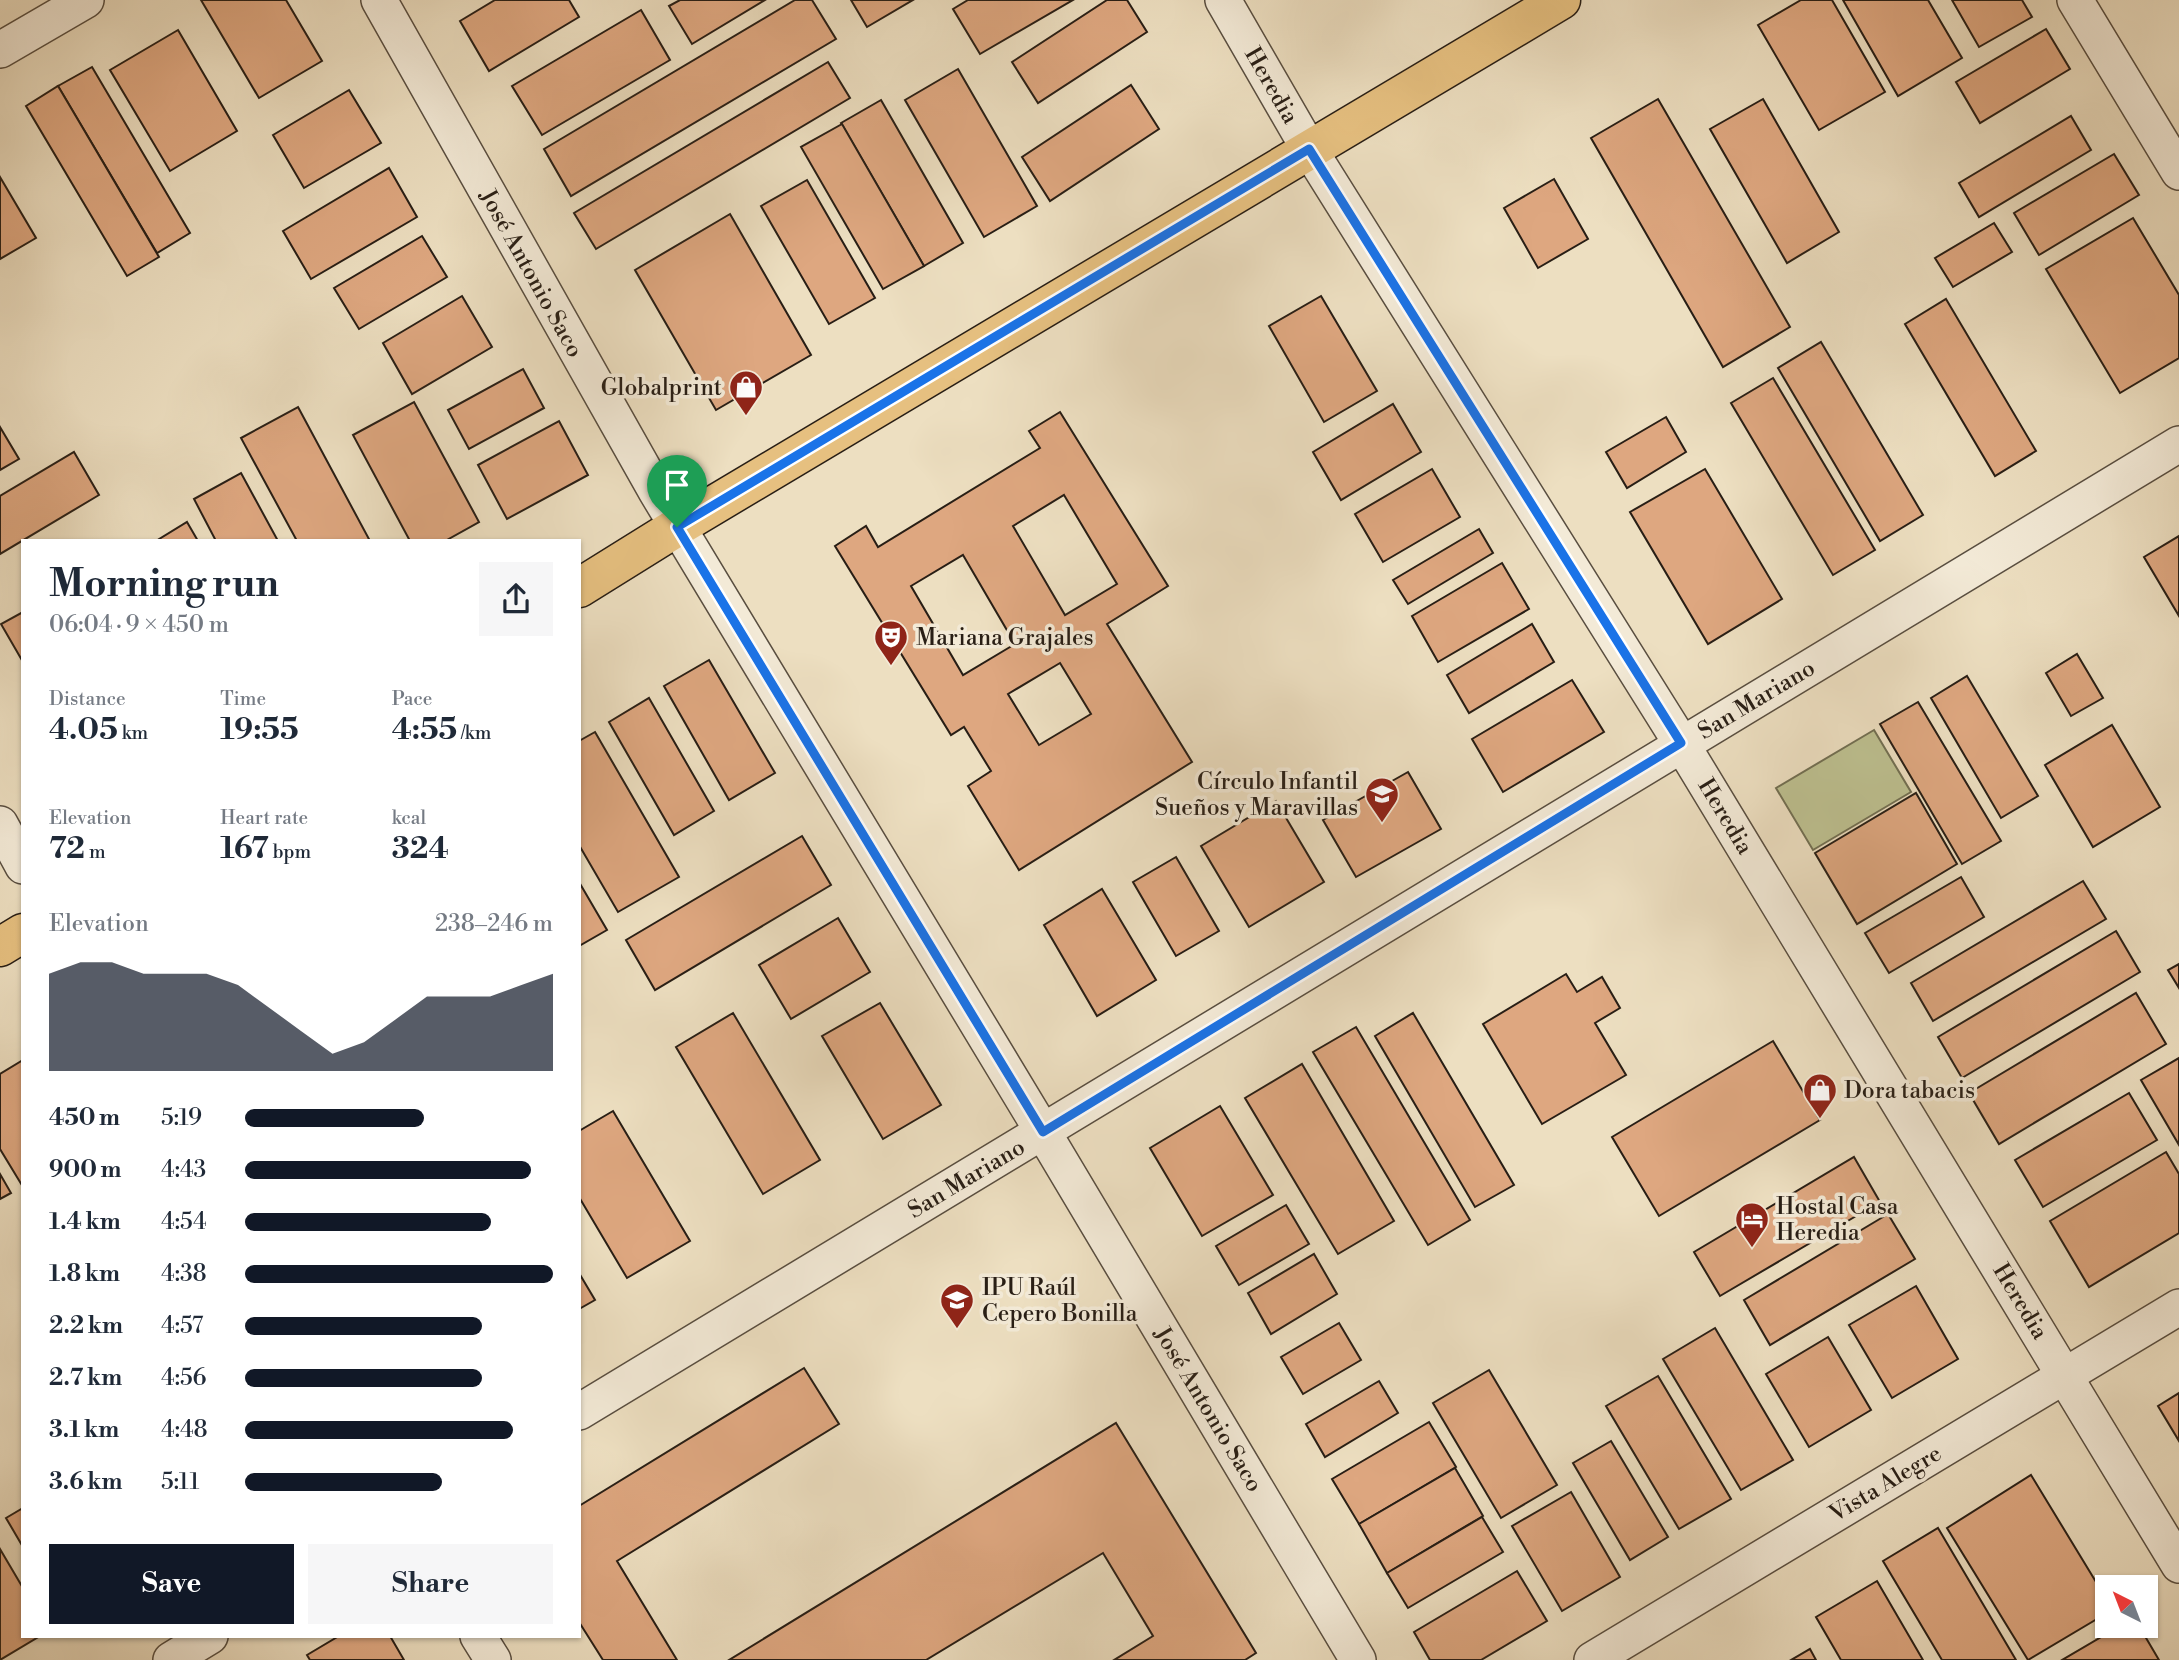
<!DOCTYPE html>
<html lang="en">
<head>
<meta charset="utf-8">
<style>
	body { margin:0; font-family:"Libre Bodoni",serif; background:#f6f6f7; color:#1f2937; height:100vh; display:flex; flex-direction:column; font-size:26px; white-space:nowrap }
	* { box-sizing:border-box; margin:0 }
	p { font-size:23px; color:#747a83 }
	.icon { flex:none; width:38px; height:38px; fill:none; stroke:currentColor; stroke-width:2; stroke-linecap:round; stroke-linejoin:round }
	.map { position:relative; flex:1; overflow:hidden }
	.details { position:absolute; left:21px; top:539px; width:560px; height:1099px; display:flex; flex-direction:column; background:#fff; border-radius:0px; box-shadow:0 2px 5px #0004 }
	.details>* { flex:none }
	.needle { width:46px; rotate:318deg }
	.controls { position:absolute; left:2095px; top:1575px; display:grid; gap:14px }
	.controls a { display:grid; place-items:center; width:63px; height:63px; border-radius:0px; background:#fff; box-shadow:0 2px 5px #0004; font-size:35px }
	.pin { position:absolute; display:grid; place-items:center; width:60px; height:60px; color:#fff; margin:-72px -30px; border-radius:50% 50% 50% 0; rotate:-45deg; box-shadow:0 0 7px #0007 }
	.pin .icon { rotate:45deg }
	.round { display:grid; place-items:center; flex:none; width:74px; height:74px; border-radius:0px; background:#f6f6f7 }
	.overview { display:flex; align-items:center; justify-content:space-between; height:119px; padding:0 28px }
	h1 { font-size:38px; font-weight:700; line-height:52px }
	.metrics { display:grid; grid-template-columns:repeat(3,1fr); gap:10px; height:119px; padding:7px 28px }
	.metrics div { display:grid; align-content:center }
	.metrics b { font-size:30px; font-weight:700 }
	.metrics small { font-size:19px; font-weight:400 }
	.metrics p { font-size:19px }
	.chart { height:196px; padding:14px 28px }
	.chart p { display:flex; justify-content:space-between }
	.chart svg { width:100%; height:126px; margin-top:7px; fill:#111827; opacity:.7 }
	.button { display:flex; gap:14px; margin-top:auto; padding:14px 28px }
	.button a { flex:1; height:80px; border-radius:0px; background:#111827; color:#fff; font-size:28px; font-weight:700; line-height:80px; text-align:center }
	.button a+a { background:#f6f6f7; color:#1f2937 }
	ul { padding:0 28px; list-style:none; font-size:23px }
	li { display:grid; grid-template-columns:112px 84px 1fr; align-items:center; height:52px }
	li i { height:18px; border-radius:9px; background:#111827 }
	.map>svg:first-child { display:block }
	.green { fill:#bdc090; stroke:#726f52; stroke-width:2 }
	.building { fill:#dea780; stroke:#281e15; stroke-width:2; fill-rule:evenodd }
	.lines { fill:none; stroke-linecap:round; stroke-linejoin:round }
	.minor-casing { stroke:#594e40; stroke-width:38 }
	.primary-casing { stroke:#281e15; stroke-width:41 }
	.minor { stroke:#f3ead7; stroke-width:35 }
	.primary { stroke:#e6c080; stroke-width:38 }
	.route-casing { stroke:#fff; stroke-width:14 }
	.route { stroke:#1a73e8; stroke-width:9 }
	.labels { text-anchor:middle; stroke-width:7; stroke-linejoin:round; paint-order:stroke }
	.street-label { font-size:23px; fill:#281e15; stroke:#f3ead7 }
	.poi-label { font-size:23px; fill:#281e15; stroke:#f3ead7; text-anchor:start }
</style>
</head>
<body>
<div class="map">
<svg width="2179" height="1660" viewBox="0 0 2179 1660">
	<rect width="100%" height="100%" fill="#eddfc1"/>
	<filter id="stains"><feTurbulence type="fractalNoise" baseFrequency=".00286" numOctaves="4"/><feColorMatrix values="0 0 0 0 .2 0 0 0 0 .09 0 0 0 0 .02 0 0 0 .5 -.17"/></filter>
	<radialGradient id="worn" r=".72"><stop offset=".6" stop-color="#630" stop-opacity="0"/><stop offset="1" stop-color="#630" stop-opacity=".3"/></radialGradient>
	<polygon class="green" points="1874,730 1911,792 1813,850 1776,788"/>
	<g class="building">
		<polygon points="201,0 286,0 322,61 259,98"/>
		<polygon points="495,0 569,0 579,17 489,71 460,21"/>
		<polygon points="680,0 765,0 692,44 669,6"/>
		<polygon points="795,0 812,0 836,39 571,196 544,149"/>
		<polygon points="851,0 913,0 867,27"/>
		<polygon points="968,0 1073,0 980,54 953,9"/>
		<polygon points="1107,0 1127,0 1147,32 1038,103 1012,62"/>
		<polygon points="1801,0 1832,0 1885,92 1819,130 1758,25"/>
		<polygon points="1843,0 1928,0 1962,58 1898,96"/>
		<polygon points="1952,0 2022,0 2032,17 1979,47"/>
		<polygon points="641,10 670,60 542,135 512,86"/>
		<polygon points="2046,29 2070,69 1980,123 1956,82"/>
		<polygon points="178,30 237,131 170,171 110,70"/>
		<polygon points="828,62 850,98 596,249 574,213"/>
		<polygon points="92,67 190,233 157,253 58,86"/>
		<polygon points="958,69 1037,206 984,237 905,100"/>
		<polygon points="1131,85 1159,129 1050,201 1022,157"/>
		<polygon points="58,86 159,257 127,276 26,106"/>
		<polygon points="349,90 381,143 304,188 273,135"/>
		<polygon points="1658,99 1790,327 1723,367 1591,138"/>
		<polygon points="1763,99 1839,232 1787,263 1710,129"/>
		<polygon points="881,100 963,243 924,266 841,123"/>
		<polygon points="2071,116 2091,150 1979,217 1959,183"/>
		<polygon points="842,124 924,266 883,289 801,147"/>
		<polygon points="2114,154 2139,195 2039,255 2014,213"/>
		<polygon points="389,168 417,217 311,279 283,231"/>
		<polygon points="0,177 36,238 0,259"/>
		<polygon points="1554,179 1588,239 1538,268 1504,208"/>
		<polygon points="807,180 875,298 829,324 761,206"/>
		<polygon points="730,214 811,355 716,410 635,270"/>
		<polygon points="2133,218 2179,295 2179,358 2120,393 2046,269"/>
		<polygon points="1994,223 2012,252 1953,287 1935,258"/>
		<polygon points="422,236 447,277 359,329 334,288"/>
		<polygon points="462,296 492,347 412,394 383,343"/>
		<polygon points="1321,296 1377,391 1324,422 1269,326"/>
		<polygon points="1946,299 2036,451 1995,476 1905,324"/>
		<polygon points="1821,342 1923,515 1880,541 1778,368"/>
		<polygon points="523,369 544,408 469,449 448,410"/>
		<polygon points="1773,378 1875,550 1833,575 1731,403"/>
		<polygon points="414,402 479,522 445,541 410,541 353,435"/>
		<polygon points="1393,404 1421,452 1341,500 1313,452"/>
		<polygon points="298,407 370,541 297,541 241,438"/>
		<path d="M1060 412 1168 586 1107 624 1192 762 1019 870 968 786 991 771 964 727 951 735 835 546 866 526 878 547 1040 448 1029 431ZM1064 495 1117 584 1065 615 1013 526ZM963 555 1015 644 963 675 911 586ZM1060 663 1091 714 1039 745 1008 694Z"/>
		<polygon points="1666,417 1686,452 1627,488 1606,452"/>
		<polygon points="559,421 588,475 507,519 478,465"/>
		<polygon points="0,427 19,459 0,470"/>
		<polygon points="74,452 99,495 0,554 0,496"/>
		<polygon points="1432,469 1460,517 1383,562 1355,514"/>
		<polygon points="1705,469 1782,599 1708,644 1630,512"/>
		<polygon points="241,473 278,541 216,541 194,499"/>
		<polygon points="187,522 198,541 156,541"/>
		<polygon points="1479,529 1493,553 1408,604 1393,580"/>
		<polygon points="2179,536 2179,616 2144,557"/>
		<polygon points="1502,563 1529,609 1438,662 1412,616"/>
		<polygon points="23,612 23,662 1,624"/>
		<polygon points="1532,624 1554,662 1469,713 1447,675"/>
		<polygon points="2077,654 2103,698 2071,716 2046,673"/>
		<polygon points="709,660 775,773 729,800 664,686"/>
		<polygon points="1967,676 2038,796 2001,818 1931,698"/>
		<polygon points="1572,680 1604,732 1503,792 1472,739"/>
		<polygon points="649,698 714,811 674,835 609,722"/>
		<polygon points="1918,702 2001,841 1962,864 1880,724"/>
		<polygon points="2112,725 2160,807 2093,847 2045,765"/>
		<polygon points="595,732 679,877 618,912 579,845 579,741"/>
		<polygon points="1408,772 1441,829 1356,877 1323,820"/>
		<polygon points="1916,793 1957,864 1857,924 1815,853"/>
		<polygon points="1276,801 1324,882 1249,927 1201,846"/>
		<polygon points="802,836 831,885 655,990 626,940"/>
		<polygon points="1176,857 1219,931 1176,956 1133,882"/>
		<polygon points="1961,877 1984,917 1889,973 1865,933"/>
		<polygon points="2083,881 2106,919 1933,1021 1911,983"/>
		<polygon points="579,882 607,930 579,946"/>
		<polygon points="1102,889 1156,980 1097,1016 1044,925"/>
		<polygon points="838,918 870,972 791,1019 759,965"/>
		<polygon points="2116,931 2140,972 1962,1078 1938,1037"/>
		<polygon points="2179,964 2179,988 2168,970"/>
		<polygon points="1566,974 1577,992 1602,977 1620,1008 1595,1023 1626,1075 1542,1124 1483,1024"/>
		<polygon points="2136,993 2166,1044 1999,1144 1969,1093"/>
		<polygon points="880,1003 941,1105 883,1139 822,1036"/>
		<polygon points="733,1013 820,1160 763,1194 676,1047"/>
		<polygon points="1413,1013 1514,1185 1475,1207 1375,1036"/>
		<polygon points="1356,1027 1470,1220 1428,1245 1313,1052"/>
		<polygon points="1773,1041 1820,1120 1659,1216 1612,1137"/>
		<polygon points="2179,1058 2179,1145 2141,1080"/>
		<polygon points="23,1060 23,1187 0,1149 0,1074"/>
		<polygon points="1302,1064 1394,1221 1338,1254 1245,1098"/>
		<polygon points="2129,1093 2157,1140 2043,1207 2015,1160"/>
		<polygon points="1220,1106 1273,1195 1202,1236 1150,1148"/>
		<polygon points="613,1111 690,1241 627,1278 579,1197 579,1131"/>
		<polygon points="2166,1152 2179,1174 2179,1233 2089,1287 2050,1221"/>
		<polygon points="1854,1157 1880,1202 1720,1296 1694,1252"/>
		<polygon points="0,1174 11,1193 0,1199"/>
		<polygon points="1286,1205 1309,1244 1239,1285 1216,1246"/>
		<polygon points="1888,1214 1915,1259 1770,1345 1744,1300"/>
		<polygon points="1314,1254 1337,1294 1271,1334 1248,1293"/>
		<polygon points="579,1273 595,1300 579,1309"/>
		<polygon points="1916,1286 1958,1359 1892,1398 1849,1325"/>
		<polygon points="1339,1323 1361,1360 1303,1394 1281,1357"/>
		<polygon points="1715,1328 1793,1460 1741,1490 1663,1359"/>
		<polygon points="1828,1337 1871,1410 1809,1447 1766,1374"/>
		<polygon points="804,1368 839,1424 617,1561 677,1660 603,1660 579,1622 579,1506"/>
		<polygon points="1489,1370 1557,1485 1501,1518 1433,1403"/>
		<polygon points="1658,1376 1731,1499 1679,1529 1606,1406"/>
		<polygon points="1379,1381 1398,1413 1325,1457 1306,1424"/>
		<polygon points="2179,1393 2179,1441 2158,1406"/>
		<polygon points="1429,1422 1456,1467 1359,1524 1332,1479"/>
		<polygon points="1116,1423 1256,1653 1245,1660 1114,1660 1153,1636 1103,1553 926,1660 729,1660"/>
		<polygon points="1611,1441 1668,1537 1630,1560 1573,1463"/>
		<polygon points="1455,1468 1483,1516 1387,1573 1359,1524"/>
		<polygon points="2031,1475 2107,1600 2107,1613 2028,1660 1947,1528"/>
		<polygon points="1571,1492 1620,1577 1562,1611 1512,1526"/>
		<polygon points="23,1508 23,1547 6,1518"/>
		<polygon points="1482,1517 1503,1552 1408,1608 1387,1573"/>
		<polygon points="1938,1528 2016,1660 1942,1660 1883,1561"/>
		<polygon points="0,1549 23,1588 23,1636 40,1636 0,1660"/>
		<polygon points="1517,1571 1547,1621 1481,1660 1430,1660 1414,1632"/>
		<polygon points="1877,1581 1923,1660 1841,1660 1816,1617"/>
		<polygon points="2120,1626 2139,1626 2159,1660 2062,1660"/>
		<polygon points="339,1636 390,1636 404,1660 310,1660 307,1655"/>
		<polygon points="1810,1649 1816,1660 1791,1660"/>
	</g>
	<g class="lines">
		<g class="minor-casing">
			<g id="minor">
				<polyline points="379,0 656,491 1043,1132 1358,1660"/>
				<polyline points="1223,0 1309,149 1681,743 2179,1565"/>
				<polyline points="2075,0 2179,172"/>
				<polyline points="0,50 86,0"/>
				<polyline points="0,824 23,866"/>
				<polyline points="579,1412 2179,444"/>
				<polyline points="478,1636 493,1660"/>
				<polyline points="171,1660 210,1636"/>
				<polyline points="1592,1660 2179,1307"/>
			</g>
		</g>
		<g class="primary-casing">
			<g id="primary">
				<polyline points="579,588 677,527 1561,0"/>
				<polyline points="0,947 23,933"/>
			</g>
		</g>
		<use href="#minor" class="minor"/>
		<use href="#primary" class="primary"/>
	</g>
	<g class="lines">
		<g class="route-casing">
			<polygon id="route" points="1309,149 1681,743 1043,1132 677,527"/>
		</g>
		<use href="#route" class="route"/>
	</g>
	<defs>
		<g id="shop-pin" transform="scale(1.75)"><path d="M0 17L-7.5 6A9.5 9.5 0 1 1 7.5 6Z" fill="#8f2418" stroke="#f3ead7"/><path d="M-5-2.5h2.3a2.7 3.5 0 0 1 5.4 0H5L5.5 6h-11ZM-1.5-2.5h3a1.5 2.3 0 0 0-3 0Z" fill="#fff"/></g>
		<g id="theatre-pin" transform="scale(1.75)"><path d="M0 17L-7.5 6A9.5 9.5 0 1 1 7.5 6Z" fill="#8f2418" stroke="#f3ead7"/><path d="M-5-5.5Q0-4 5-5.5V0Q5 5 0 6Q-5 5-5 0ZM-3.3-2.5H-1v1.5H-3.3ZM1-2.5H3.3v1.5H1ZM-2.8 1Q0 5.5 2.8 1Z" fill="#fff"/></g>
		<g id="school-pin" transform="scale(1.75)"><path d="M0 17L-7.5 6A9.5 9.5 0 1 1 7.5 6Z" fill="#8f2418" stroke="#f3ead7"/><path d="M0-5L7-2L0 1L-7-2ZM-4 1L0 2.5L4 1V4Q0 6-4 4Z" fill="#fff"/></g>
		<g id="hotel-pin" transform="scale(1.75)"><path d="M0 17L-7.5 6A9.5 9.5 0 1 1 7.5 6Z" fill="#8f2418" stroke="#f3ead7"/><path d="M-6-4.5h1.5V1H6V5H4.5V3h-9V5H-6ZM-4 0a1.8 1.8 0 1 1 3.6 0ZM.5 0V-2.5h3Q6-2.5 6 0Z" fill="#fff"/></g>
	</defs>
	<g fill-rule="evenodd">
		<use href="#shop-pin" x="746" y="387"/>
		<use href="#theatre-pin" x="891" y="637"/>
		<use href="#school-pin" x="1382" y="794"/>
		<use href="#shop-pin" x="1820" y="1090"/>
		<use href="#hotel-pin" x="1752" y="1219"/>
		<use href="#school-pin" x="957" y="1300"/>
	</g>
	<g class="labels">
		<g class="street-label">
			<text transform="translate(1272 85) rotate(60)" y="8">Heredia</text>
			<text transform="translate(532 273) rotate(61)" y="8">José Antonio Saco</text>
			<text transform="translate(1756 699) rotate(-31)" y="8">San Mariano</text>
			<text transform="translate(1726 816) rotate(59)" y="8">Heredia</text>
			<text transform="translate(966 1178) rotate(-31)" y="8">San Mariano</text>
			<text transform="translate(2021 1301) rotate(59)" y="8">Heredia</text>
			<text transform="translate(1209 1409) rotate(59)" y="8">José Antonio Saco</text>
			<text transform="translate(1885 1483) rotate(-31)" y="8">Vista Alegre</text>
		</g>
		<g class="poi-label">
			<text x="722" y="395" text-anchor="end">Globalprint</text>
			<text x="916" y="645">Mariana Grajales</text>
			<text x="1358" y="789" text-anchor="end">Círculo Infantil<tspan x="1358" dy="26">Sueños y Maravillas</tspan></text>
			<text x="1844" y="1098">Dora tabacis</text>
			<text x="1776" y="1214">Hostal Casa<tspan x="1776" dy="26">Heredia</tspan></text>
			<text x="982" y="1295">IPU Raúl<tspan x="982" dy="26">Cepero Bonilla</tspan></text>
		</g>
	</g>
	<rect width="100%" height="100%" filter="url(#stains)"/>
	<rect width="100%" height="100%" fill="url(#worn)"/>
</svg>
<div class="controls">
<a><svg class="needle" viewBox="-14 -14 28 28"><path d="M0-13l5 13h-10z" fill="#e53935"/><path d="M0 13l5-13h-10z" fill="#747a83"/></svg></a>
</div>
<div class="pin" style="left:677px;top:527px;background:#1e9e55"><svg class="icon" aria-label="arrive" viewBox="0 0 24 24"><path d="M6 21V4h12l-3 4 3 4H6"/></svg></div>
<section class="details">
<div class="overview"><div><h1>Morning run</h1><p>06:04 · 9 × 450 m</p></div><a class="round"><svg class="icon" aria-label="share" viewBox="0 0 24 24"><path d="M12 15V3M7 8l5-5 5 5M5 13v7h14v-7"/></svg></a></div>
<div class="metrics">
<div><p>Distance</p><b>4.05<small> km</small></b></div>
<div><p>Time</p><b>19:55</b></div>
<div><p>Pace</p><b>4:55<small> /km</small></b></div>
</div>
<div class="metrics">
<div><p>Elevation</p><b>72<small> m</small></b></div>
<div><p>Heart rate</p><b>167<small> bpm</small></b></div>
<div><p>kcal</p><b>324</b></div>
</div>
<div class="chart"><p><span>Elevation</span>238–246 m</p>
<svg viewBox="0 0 160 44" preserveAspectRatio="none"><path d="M0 44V10L10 6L20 6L30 10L40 10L50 10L60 14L70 22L80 30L90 38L100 34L110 26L120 18L130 18L140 18L150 14L160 10V44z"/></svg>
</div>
<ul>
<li><b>450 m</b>5:19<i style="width:58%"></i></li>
<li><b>900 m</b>4:43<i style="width:93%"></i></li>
<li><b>1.4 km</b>4:54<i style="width:80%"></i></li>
<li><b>1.8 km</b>4:38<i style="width:100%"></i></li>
<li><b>2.2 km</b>4:57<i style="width:77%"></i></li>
<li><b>2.7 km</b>4:56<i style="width:77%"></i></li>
<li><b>3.1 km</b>4:48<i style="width:87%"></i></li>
<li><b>3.6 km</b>5:11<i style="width:64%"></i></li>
</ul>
<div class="button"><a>Save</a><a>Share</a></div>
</section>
</div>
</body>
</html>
